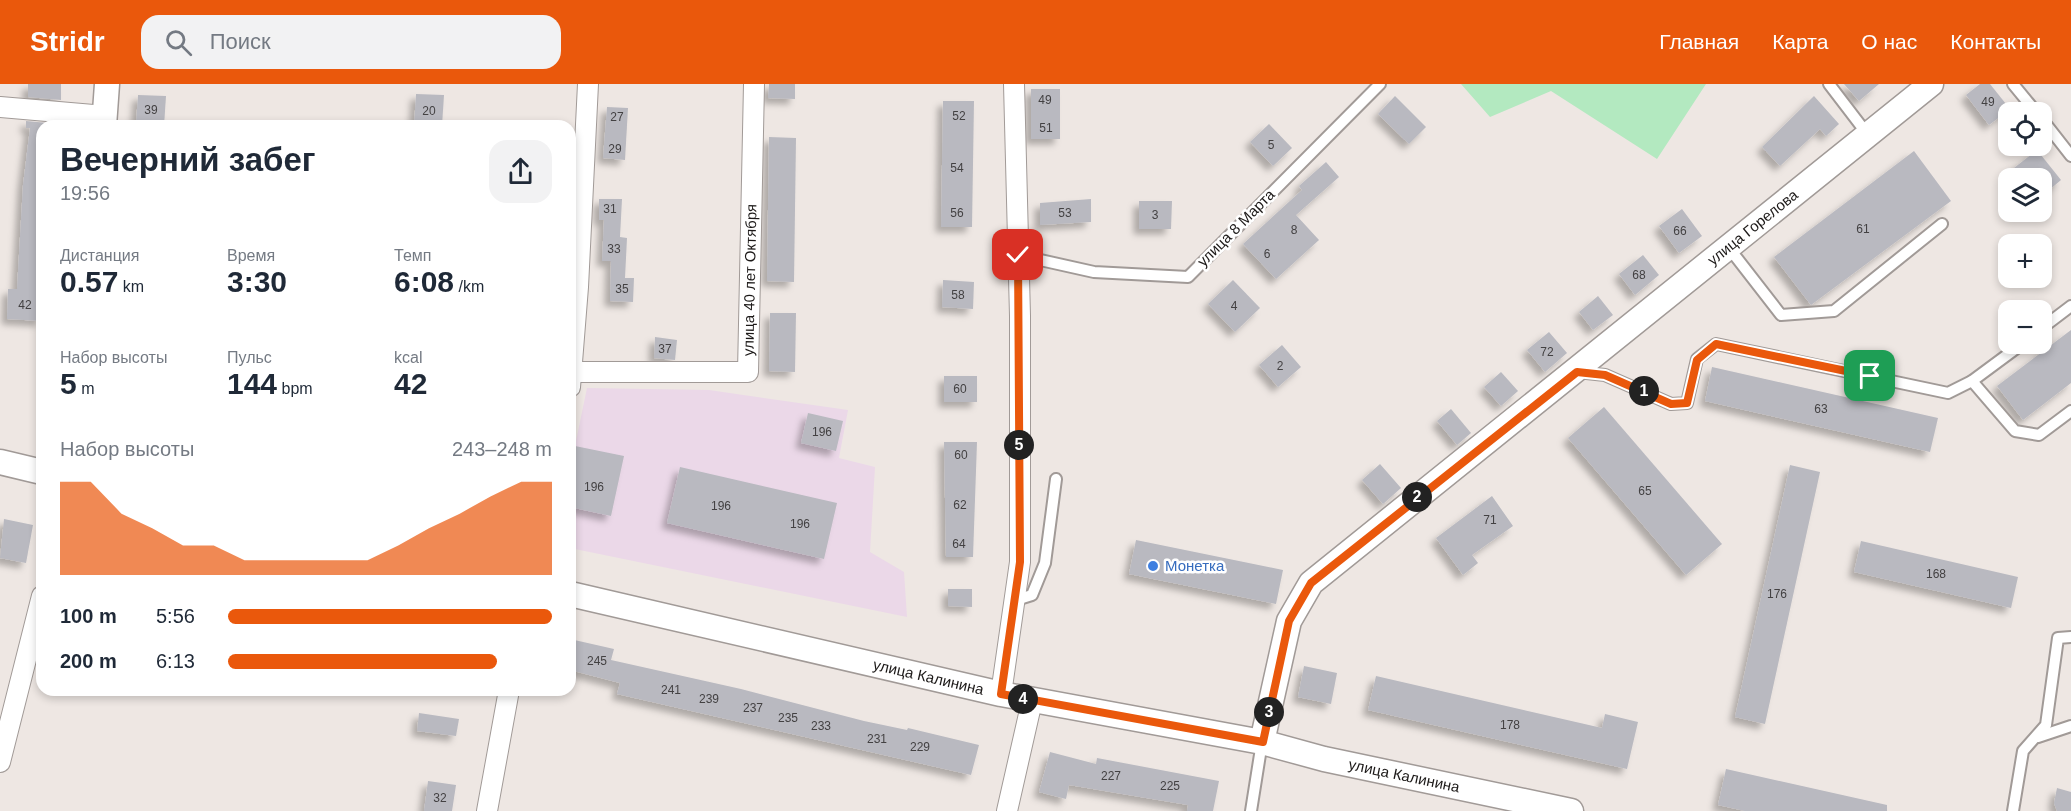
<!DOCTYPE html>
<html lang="ru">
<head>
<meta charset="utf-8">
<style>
	body { margin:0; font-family:Helvetica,sans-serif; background:#f2f2f3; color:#1f2937; height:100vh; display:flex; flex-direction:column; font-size:22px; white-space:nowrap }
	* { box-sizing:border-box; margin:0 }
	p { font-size:20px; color:#747a83 }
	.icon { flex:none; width:33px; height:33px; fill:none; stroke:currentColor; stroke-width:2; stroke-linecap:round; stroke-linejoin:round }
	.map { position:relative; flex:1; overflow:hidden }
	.sheet { position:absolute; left:36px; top:36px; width:540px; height:576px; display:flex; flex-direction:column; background:#fff; border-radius:18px; box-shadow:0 3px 9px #0003 }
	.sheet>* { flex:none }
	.controls { position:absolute; left:1998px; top:18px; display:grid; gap:12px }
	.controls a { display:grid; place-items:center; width:54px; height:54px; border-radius:12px; background:#fff; box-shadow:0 3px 9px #0003; font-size:30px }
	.pin { position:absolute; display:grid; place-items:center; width:51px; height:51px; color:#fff; margin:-26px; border-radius:12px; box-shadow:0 3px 9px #0006 }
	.km { position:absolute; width:30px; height:30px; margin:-15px; border-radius:50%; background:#222; color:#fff; font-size:16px; line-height:30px; text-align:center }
	.round { display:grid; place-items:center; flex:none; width:63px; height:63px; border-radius:18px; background:#f2f2f3 }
	.head { display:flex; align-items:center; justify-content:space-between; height:102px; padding:0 24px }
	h1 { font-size:33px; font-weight:600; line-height:45px }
	.metrics { display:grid; grid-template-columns:repeat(3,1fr); gap:9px; height:102px; padding:6px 24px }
	.metrics div { display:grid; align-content:center }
	.metrics b { font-size:30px; font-weight:600 }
	.metrics small { font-size:16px; font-weight:400 }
	.metrics p { font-size:16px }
	.chart { height:168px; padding:12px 24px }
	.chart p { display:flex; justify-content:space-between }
	.chart svg { width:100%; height:108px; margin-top:6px; fill:#ea580c; opacity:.7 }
	ul { padding:0 24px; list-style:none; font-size:20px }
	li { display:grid; grid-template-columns:96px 72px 1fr; align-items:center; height:45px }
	li i { height:15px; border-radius:8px; background:#ea580c }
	header { display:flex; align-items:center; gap:36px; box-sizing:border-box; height:84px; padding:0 30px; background:#ea580c; color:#fff }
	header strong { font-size:28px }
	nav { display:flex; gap:33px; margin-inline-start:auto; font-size:21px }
	.search { width:420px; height:54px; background:#f2f2f3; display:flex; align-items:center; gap:15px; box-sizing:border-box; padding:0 21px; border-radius:18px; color:#747a83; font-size:22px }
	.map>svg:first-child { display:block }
	.industrial { fill:#ebd8e8 }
	.green { fill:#b3e9c0 }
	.building { fill:#b9b9c0; filter:url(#shadow) }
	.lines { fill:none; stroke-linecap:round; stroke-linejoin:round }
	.service-casing { stroke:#a19a97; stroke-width:14 }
	.minor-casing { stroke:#a19a97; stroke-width:22 }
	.tertiary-casing { stroke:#a19a97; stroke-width:27 }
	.service { stroke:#fff; stroke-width:10 }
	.minor { stroke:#fff; stroke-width:20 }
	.tertiary { stroke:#fff; stroke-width:24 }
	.route-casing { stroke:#fff; stroke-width:12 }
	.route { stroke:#ea580c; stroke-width:8 }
	.shop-dot { fill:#3f7fe0; stroke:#fff; stroke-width:2 }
	.labels { text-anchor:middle; stroke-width:5; stroke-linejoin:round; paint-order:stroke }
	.number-label { font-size:12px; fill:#434142 }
	.street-label { font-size:15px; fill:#1c1918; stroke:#fff }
	.shop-label { font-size:15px; fill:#366cbe; stroke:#fff; text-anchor:start }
</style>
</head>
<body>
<header>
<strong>Stridr</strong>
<div class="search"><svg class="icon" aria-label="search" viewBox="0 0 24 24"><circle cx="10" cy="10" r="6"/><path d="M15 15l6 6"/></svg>Поиск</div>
<nav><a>Главная</a><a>Карта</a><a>О нас</a><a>Контакты</a></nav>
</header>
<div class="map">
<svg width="2071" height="727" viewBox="0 0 2071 727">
	<defs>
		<filter id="shadow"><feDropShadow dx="-5.5" dy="5.5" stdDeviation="3" flood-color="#0004"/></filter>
	</defs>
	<rect width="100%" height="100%" fill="#eee7e3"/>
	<polygon class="industrial" points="587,304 709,306 848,326 839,374 875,383 870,468 904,488 907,533 570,464 570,386"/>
	<polygon class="green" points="1461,0 1706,0 1657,75 1551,7 1490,33"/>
	<g class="building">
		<polygon points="28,0 61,0 61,16 28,13"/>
		<polygon points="769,0 795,0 795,15 768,14"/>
		<polygon points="1844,0 1879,0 1859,17"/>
		<polygon points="1980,0 1990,0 2010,25 1989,41 1966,11"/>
		<rect x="1031" y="5" width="29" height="50"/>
		<polygon points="416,10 444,11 442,42 414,42"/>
		<polygon points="138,11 166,12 164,42 136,40"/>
		<polygon points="1395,12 1426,43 1409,60 1378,30"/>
		<polygon points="1814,12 1839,40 1826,52 1820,45 1780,82 1762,63"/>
		<polygon points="943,17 974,17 972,143 941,143"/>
		<polygon points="607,23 628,24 625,76 603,74"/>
		<polygon points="26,37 59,40 42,42 42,237 7,235 8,205 17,205 23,101 30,44 26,44"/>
		<polygon points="1269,40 1292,64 1273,82 1250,58"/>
		<polygon points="769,53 796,54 794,198 767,197"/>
		<polygon points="2037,66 2061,96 2042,112 2042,94 2022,94 2014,84"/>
		<polygon points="1914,67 1951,117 1811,221 1774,173"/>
		<polygon points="1326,78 1339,93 1296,131 1319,156 1276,195 1243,160 1302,106 1299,102"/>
		<polygon points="599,115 622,115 620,153 627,154 625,194 634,194 633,218 610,217 611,177 602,177 604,136 599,136"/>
		<polygon points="1091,115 1091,138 1040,141 1040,119"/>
		<polygon points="1139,117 1172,117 1171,145 1139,145"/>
		<polygon points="1682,125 1702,152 1679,169 1659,142"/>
		<polygon points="1643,171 1659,191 1635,211 1619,190"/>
		<polygon points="943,196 974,198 973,225 942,223"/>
		<polygon points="1233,196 1260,224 1235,248 1208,220"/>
		<polygon points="1598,212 1613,231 1593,246 1579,228"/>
		<polygon points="770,229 796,229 795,288 769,287"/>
		<polygon points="2071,246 2071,299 2023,336 1997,302"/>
		<polygon points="1549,248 1567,269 1545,288 1527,266"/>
		<polygon points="655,253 677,256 675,276 654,274"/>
		<polygon points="1282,261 1301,283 1278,303 1259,281"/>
		<polygon points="1712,283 1938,334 1930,368 1705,317"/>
		<polygon points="1501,288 1518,307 1501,322 1484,303"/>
		<rect x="944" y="292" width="33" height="26"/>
		<polygon points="1604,323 1722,460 1686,491 1568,354"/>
		<polygon points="1451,325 1471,349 1457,361 1437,337"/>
		<polygon points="808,329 843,337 836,367 801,359"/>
		<polygon points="944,358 977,358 973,473 946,473"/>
		<polygon points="575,362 624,372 611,432 570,423 570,384"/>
		<polygon points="1380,380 1401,404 1383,420 1362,396"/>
		<polygon points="1790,381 1820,388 1765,640 1735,633"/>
		<polygon points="680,383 837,419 824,475 667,439"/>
		<polygon points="1492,412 1513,442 1472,471 1478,479 1463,491 1436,454"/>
		<polygon points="4,435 33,441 26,479 0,474"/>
		<polygon points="1136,456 1283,486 1276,520 1129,490"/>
		<polygon points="1861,457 2018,493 2011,524 1854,488"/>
		<polygon points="948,505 972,505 972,523 948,522"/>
		<polygon points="570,555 614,565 611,576 741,605 864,637 907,646 908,644 979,661 971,691 617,610 620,599 570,586"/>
		<polygon points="1304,582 1337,589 1331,620 1298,613"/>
		<polygon points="1376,592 1602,644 1605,630 1638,638 1627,685 1368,626"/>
		<polygon points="419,629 459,635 456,652 417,647"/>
		<polygon points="1050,668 1096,680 1097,674 1219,697 1213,727 1187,727 1188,721 1069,701 1066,715 1039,708"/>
		<polygon points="1726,685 1887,721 1887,727 1745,727 1718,721"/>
		<polygon points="428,697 456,701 452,727 424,727"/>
		<polygon points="2057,704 2071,708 2071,727 2057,727 2054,719"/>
	</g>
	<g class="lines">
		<g class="service-casing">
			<g id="service">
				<polyline points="1829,0 1868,51"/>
				<polyline points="2013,0 2036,28"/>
				<polyline points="2042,35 2071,72"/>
				<polyline points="1729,164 1781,231 1834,227 1942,140"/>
				<polyline points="1018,171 1094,188 1188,193 1380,0"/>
				<polyline points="2042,244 2071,222"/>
				<polyline points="1577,288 1605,291 1671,320 1687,319 1697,275 1716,260 1948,309 1972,297 2015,347 2039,351 2071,327"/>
				<polyline points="1972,297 2022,260"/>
				<polyline points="1016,516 1032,511 1045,479 1056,395"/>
				<polyline points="2038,653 2071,642"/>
				<polyline points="1251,727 1262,658"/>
				<polyline points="2013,727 2023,667 2046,641 2058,554 2071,553"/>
			</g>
		</g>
		<g class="minor-casing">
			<g id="minor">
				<polyline points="0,23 105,32"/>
				<path id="s1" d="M573 288H748L754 0"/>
				<polyline points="570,303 578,203 588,0"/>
				<polyline points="1001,610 1020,478 1020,232 1014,0"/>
				<polyline points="0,678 42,512"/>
				<polyline points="487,727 509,606"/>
				<polyline points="1007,727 1032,617"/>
			</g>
		</g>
		<g class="tertiary-casing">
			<g id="tertiary">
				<polyline points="104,42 107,0"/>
				<polyline points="0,378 42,388"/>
				<path id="s2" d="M570 510 1001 610 1262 658 1324 675 1571 727"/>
				<path id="s3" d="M1262 658 1289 537 1311 499 1931 0"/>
			</g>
		</g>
		<use href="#service" class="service"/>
		<use href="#minor" class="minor"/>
		<use href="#tertiary" class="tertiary"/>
	</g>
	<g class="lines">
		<g class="route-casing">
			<polyline id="route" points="1018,171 1020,478 1001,610 1263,658 1289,537 1311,499 1577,288 1605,291 1671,320 1687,319 1697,276 1716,260 1870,292"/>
		</g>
		<use href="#route" class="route"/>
	</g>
	<circle class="shop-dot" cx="1153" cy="482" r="6"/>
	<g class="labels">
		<g class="number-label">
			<text x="1045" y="20">49</text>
			<text x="1988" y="22">49</text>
			<text x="151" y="30">39</text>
			<text x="429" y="31">20</text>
			<text x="959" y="36">52</text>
			<text x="617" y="37">27</text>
			<text x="1046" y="48">51</text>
			<text x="1271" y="65">5</text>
			<text x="615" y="69">29</text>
			<text x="957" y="88">54</text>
			<text x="610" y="129">31</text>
			<text x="957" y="133">56</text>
			<text x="1065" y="133">53</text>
			<text x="1155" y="135">3</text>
			<text x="1863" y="149">61</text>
			<text x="1294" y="150">8</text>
			<text x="1680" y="151">66</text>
			<text x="614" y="169">33</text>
			<text x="1267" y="174">6</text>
			<text x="1639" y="195">68</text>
			<text x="622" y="209">35</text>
			<text x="958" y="215">58</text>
			<text x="25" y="225">42</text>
			<text x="1234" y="226">4</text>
			<text x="665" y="269">37</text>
			<text x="1547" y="272">72</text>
			<text x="1280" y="286">2</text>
			<text x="960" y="309">60</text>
			<text x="1821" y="329">63</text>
			<text x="822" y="352">196</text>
			<text x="961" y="375">60</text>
			<text x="594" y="407">196</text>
			<text x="1645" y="411">65</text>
			<text x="960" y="425">62</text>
			<text x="721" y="426">196</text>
			<text x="1490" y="440">71</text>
			<text x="800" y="444">196</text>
			<text x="959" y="464">64</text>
			<text x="1936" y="494">168</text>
			<text x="1777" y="514">176</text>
			<text x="597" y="581">245</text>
			<text x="671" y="610">241</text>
			<text x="709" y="619">239</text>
			<text x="753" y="628">237</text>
			<text x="788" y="638">235</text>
			<text x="1510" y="645">178</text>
			<text x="821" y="646">233</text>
			<text x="877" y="659">231</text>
			<text x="920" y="667">229</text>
			<text x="1111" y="696">227</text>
			<text x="1170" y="706">225</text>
			<text x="440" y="718">32</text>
		</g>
		<g class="street-label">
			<text transform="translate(1236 144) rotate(-45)" y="5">улица 8 Марта</text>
			<text dy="5" stroke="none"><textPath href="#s3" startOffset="735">улица Горелова</textPath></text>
			<text dy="5" stroke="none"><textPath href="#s1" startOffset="267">улица 40 лет Октября</textPath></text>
			<text dy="5" stroke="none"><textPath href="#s2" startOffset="368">улица Калинина</textPath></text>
			<text dy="5" stroke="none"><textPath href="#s2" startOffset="854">улица Калинина</textPath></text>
		</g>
		<g class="shop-label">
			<text x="1165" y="487">Монетка</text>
		</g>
	</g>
</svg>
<div class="controls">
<a><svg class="icon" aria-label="locate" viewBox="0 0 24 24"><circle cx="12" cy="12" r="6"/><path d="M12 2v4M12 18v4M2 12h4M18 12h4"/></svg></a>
<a><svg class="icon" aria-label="layers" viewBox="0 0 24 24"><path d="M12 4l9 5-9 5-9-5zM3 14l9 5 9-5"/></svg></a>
<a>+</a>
<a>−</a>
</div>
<div class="pin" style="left:1870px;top:292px;background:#1e9e55"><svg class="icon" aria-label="arrive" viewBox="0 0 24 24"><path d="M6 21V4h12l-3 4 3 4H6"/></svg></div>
<div class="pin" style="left:1018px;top:171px;background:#d93025"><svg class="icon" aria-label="check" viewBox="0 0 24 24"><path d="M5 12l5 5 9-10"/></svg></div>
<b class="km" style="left:1644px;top:307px">1</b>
<b class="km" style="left:1417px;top:413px">2</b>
<b class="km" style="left:1269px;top:628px">3</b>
<b class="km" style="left:1023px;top:615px">4</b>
<b class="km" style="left:1019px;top:361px">5</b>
<section class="sheet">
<div class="head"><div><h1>Вечерний забег</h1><p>19:56</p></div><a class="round"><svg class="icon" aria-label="share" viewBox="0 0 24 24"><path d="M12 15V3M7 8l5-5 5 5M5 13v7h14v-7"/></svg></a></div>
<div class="metrics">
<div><p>Дистанция</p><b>0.57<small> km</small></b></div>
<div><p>Время</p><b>3:30</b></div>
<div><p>Темп</p><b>6:08<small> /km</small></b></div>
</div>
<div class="metrics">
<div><p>Набор высоты</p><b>5<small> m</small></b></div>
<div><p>Пульс</p><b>144<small> bpm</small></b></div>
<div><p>kcal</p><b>42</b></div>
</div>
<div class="chart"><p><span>Набор высоты</span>243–248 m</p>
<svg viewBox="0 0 160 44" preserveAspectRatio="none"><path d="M0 44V6L10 6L20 19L30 25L40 32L50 32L60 38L70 38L80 38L90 38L100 38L110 32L120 25L130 19L140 12L150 6L160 6V44z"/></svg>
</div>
<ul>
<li><b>100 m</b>5:56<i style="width:100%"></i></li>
<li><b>200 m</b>6:13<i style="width:83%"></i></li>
</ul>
</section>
</div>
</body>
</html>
